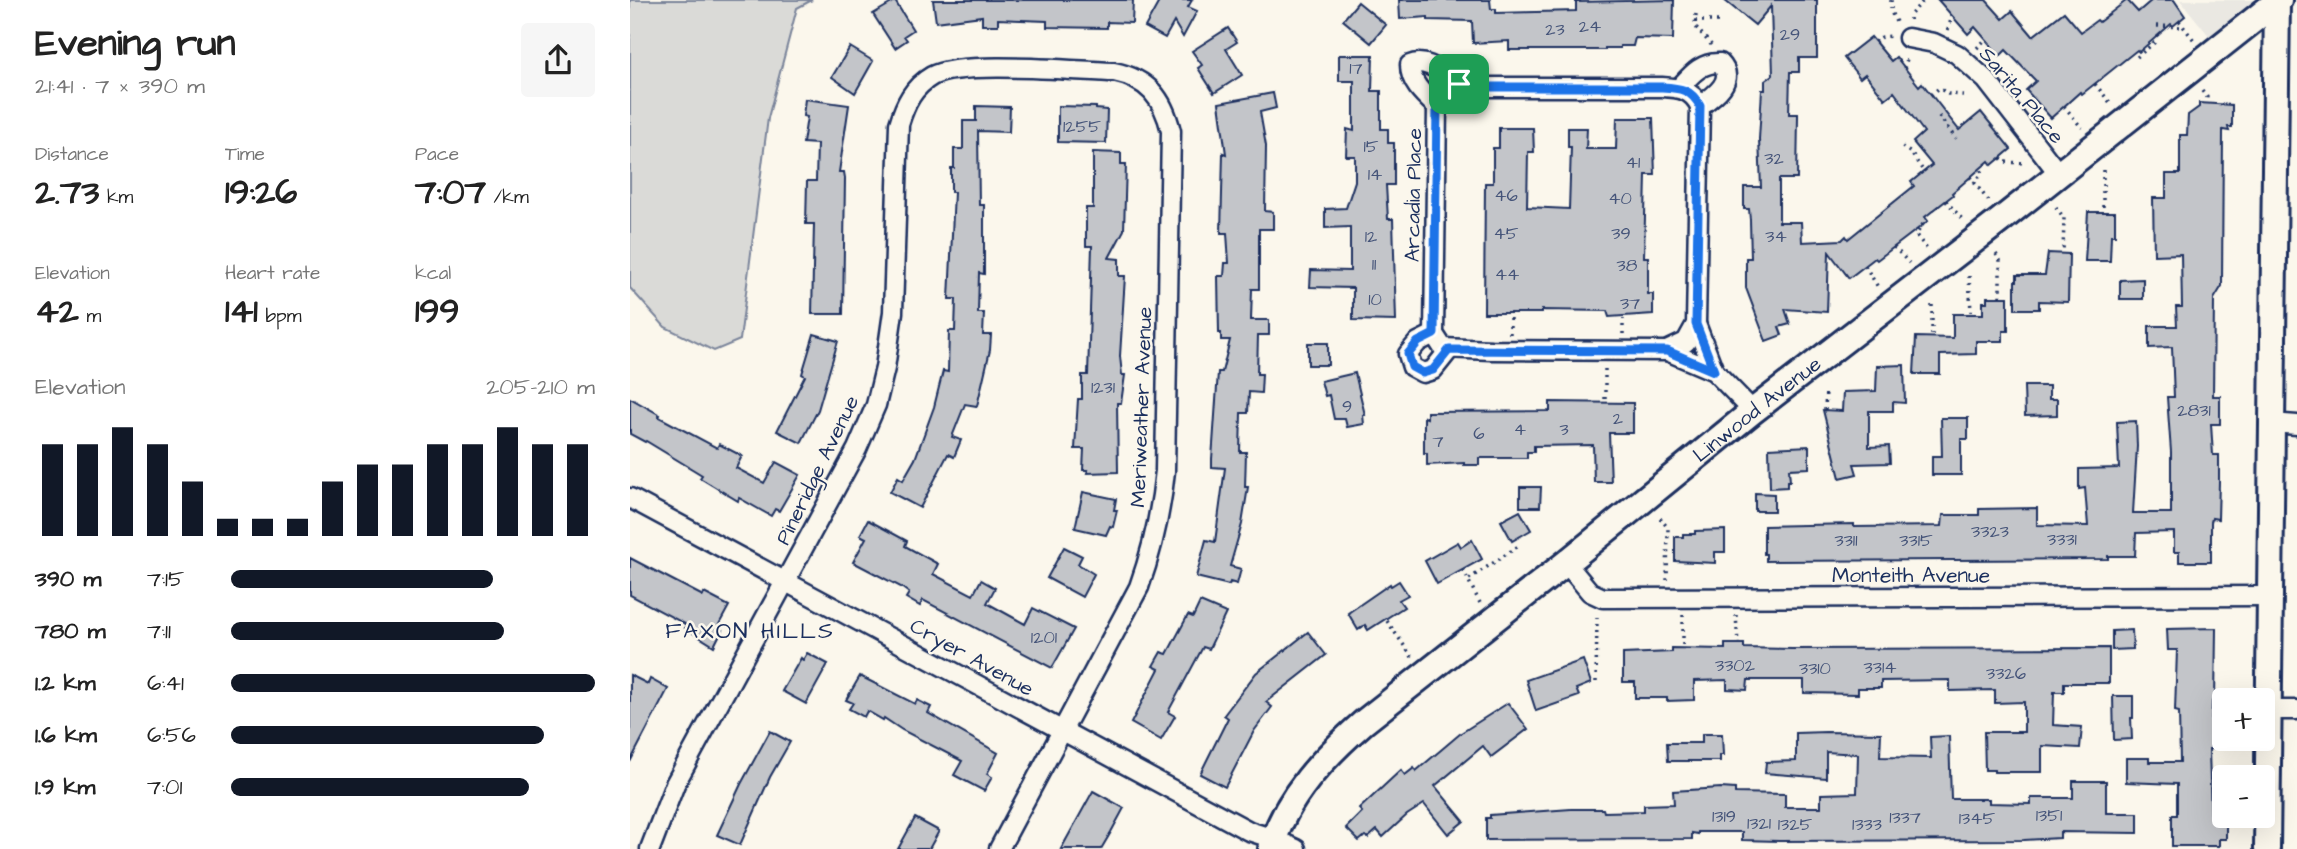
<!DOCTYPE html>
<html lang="en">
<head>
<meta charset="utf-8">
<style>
	body { margin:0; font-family:"Architects Daughter",sans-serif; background:#f6f6f6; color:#222; height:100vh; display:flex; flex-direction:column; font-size:26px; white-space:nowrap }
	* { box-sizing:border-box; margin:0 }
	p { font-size:23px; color:#767676 }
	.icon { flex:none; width:38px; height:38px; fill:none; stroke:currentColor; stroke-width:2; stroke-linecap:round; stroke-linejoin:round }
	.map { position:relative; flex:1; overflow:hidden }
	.panel { display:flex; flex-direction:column; background:#fff; width:630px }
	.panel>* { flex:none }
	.tools { position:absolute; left:1582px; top:688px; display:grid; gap:14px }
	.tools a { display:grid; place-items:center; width:63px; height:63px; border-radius:7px; background:#fff; box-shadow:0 7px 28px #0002; font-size:35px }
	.pin { position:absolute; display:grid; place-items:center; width:60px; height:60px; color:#fff; margin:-30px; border-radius:14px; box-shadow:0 4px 10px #0006 }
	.round { display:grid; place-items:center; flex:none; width:74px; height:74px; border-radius:7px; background:#f6f6f6 }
	.overview { display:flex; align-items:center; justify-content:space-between; height:119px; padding:0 35px }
	h1 { font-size:38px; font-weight:700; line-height:52px }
	.metrics { display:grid; grid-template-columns:repeat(3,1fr); gap:10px; height:119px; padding:7px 35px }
	.metrics div { display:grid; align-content:center }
	.metrics b { font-size:35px; font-weight:700 }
	.metrics small { font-size:19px; font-weight:400 }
	.metrics p { font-size:19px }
	.chart { height:196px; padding:14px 35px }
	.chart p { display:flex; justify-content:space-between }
	.chart svg { width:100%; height:126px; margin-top:7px; stroke:#111827; stroke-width:6 }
	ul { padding:0 35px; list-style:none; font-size:23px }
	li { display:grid; grid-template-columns:112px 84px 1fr; align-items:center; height:52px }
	li i { height:18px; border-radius:9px; background:#111827 }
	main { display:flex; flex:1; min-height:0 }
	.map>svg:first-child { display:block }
	.built { fill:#eae8e2 }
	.green { fill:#dadad7; stroke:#7a849a; stroke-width:2 }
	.building { fill:#c3c5c9; stroke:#1b2f5e; stroke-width:2 }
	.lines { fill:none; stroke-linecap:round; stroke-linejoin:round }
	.street-casing { stroke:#1b2f5e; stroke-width:23 }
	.secondary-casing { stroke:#1b2f5e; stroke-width:30 }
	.path { stroke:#1b2f5e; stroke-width:3.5; stroke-dasharray:2 5; stroke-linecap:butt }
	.street { stroke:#fbf7ec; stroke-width:18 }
	.secondary { stroke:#fbf7ec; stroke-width:24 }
	.route-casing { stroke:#fff; stroke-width:14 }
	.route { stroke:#1a73e8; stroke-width:9 }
	.labels { text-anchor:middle; stroke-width:5; stroke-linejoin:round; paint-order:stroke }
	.number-label { font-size:18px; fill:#455479 }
	.street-label { font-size:21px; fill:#1b2f5e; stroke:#fbf7ec }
	.neighbourhood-label { font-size:23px; letter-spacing:2px; fill:#1b2f5e; stroke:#fbf7ec }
</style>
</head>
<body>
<main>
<section class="panel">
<div class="overview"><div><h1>Evening run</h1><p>21:41 · 7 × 390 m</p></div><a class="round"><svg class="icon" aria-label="share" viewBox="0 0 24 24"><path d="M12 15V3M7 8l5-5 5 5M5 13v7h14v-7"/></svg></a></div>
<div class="metrics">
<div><p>Distance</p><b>2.73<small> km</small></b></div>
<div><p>Time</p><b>19:26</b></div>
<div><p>Pace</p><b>7:07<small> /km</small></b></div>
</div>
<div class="metrics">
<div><p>Elevation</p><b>42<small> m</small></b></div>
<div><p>Heart rate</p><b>141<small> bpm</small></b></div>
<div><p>kcal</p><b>199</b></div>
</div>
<div class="chart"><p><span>Elevation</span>205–210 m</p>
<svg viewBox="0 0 160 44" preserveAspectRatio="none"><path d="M5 44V12M15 44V12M25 44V6M35 44V12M45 44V25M55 44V38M65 44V38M75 44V38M85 44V25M95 44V19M105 44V19M115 44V12M125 44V12M135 44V6M145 44V12M155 44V12"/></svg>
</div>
<ul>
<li><b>390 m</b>7:15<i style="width:72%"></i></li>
<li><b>780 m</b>7:11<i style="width:75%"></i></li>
<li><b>1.2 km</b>6:41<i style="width:100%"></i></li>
<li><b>1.6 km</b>6:56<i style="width:86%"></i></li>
<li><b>1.9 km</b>7:01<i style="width:82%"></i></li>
</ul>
</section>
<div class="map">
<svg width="1667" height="849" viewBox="0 0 1667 849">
	<rect width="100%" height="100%" fill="#fbf7ec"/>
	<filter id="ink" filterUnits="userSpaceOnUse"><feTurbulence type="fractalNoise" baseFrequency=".0143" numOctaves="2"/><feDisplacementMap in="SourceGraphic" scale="14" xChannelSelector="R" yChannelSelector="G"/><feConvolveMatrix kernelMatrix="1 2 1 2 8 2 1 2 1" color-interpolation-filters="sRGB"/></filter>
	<g filter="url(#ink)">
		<polygon class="built" points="1550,0 1647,0 1589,48"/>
		<polygon class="green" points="0,0 182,0 167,8 138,118 110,340 84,351 35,327 0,288"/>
		<g class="building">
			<polygon points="303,0 503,0 502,23 477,22 477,28 417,27 417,21 368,19 368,25 352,25 352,16 306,22"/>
			<polygon points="530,0 562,0 558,7 567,11 553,37 544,22 535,38 515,27"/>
			<polygon points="769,0 860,0 861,9 866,9 866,13 946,11 946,2 1044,0 1043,39 1005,38 1003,46 990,46 990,48 975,48 975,50 879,50 879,41 843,43 842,21 798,20 798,17 770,19"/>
			<polygon points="1094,0 1187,0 1187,58 1169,58 1169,72 1160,72 1159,114 1168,114 1168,116 1167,179 1149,179 1149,222 1171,222 1172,242 1212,240 1216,236 1218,239 1284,186 1281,182 1302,165 1283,142 1294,132 1264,92 1255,99 1235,74 1230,78 1214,58 1241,37 1261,61 1266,57 1289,86 1292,83 1329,130 1351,112 1381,149 1362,165 1359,161 1322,193 1323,195 1295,217 1298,221 1247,260 1245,258 1219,278 1199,252 1197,312 1155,309 1160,324 1149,327 1152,335 1136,341 1116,288 1116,258 1121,258 1120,220 1119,209 1114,209 1114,187 1131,187 1129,139 1132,90 1135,90 1135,81 1143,75 1141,6 1125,25"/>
			<polygon points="1308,0 1356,0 1373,19 1382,11 1403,36 1434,12 1451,32 1467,20 1469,22 1497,0 1508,12 1522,0 1544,0 1555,16 1543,26 1541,24 1509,52 1507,50 1452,94 1450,92 1421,118 1396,90 1406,81 1376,50 1370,56 1345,27 1338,34"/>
			<polygon points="265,1 283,30 274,36 277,40 265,48 243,14"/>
			<polygon points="728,2 756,25 741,43 713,20"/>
			<polygon points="598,28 607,42 596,49 612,75 584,93 568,68 572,65 562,51"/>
			<polygon points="220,47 243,61 225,93 202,77"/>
			<polygon points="709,55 743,55 742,91 751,91 751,129 758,129 758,143 764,143 764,185 756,185 758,219 763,219 766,321 723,320 723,288 680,287 681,270 720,271 720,227 695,228 695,209 716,208 725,181 725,156 716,156 717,129 724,131 724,81 709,81"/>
			<polygon points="643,93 646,108 630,112 636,146 635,211 643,212 643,229 629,229 629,289 622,289 621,320 639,320 639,335 628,335 627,374 632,374 631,393 619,392 618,413 611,413 610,452 616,452 615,487 618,487 612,524 600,566 611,569 607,584 600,582 599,585 566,577 576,540 585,542 595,468 582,467 582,459 588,372 592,372 600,340 591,340 591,333 589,333 588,276 594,276 595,263 599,263 597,233 591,233 593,153 596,154 589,103"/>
			<polygon points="175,99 219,105 209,172 214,172 215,178 213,314 182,314 184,224 176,224 177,181 186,181 187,144 173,143 177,117 173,116"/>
			<polygon points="1569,103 1602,105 1602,127 1598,127 1599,131 1593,130 1592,286 1584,299 1583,396 1590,396 1590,424 1581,424 1583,455 1589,455 1589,481 1588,519 1582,518 1581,522 1581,562 1549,562 1549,552 1544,552 1544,532 1506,533 1505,556 1478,556 1478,559 1136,561 1136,554 1134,554 1134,526 1224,524 1224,527 1312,526 1313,515 1349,515 1349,509 1407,508 1407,525 1458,526 1455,488 1449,489 1449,469 1489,468 1487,422 1506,421 1507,446 1503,513 1541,513 1541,452 1537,397 1544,397 1542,347 1519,348 1519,326 1547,326 1546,307 1552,307 1551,254 1524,255 1523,198 1536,198 1536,174 1550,174 1550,135 1557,135 1558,115 1569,107"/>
			<polygon points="346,106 380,107 379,132 348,131 349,205 354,205 354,274 349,273 348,313 354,313 353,335 361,335 360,350 347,406 335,404 322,437 331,440 324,457 318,454 290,508 260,492 268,477 273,480 285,459 304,407 313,371 318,372 319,331 325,331 326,299 319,299 324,192 321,192 321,168 324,168 324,149 333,149 333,121 346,121"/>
			<polygon points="428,106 466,107 466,109 477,110 476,143 428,142"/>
			<polygon points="987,118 1023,118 1025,175 1016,175 1014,257 1018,257 1018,294 1023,294 1023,314 979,317 977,311 912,310 912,313 854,313 855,183 863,183 863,148 869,148 869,128 903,128 904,152 898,152 897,207 939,209 941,147 938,147 938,128 957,128 956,149 986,149"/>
			<polygon points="463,152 491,153 491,164 496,164 494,230 479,258 489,259 489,276 495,276 490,356 492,375 495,375 491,403 487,403 488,472 457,473 458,470 453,470 454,449 445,449 448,399 452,399 452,375 458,375 462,246 456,246 456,208 463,208"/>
			<polygon points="1458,212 1485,212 1485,235 1481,235 1480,261 1455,261"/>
			<polygon points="1418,253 1439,254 1438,302 1409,301 1409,309 1385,309 1385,281 1387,281 1387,275 1415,275"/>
			<polygon points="1513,279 1513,299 1490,299 1490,280"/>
			<polygon points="1357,297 1378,297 1378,331 1373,331 1373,341 1346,341 1346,354 1310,355 1310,374 1284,374 1286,337 1323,338 1323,314 1353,314 1353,302 1357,302"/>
			<polygon points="184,334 208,341 188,410 171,443 147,431 175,376 172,374"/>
			<rect x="678" y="343" width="20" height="22"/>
			<polygon points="1274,365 1275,403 1263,402 1263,411 1239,411 1239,447 1259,446 1260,463 1224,464 1227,474 1210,478 1193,410 1212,411 1213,392 1246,391 1247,366"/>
			<polygon points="725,373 735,415 733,415 734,424 717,427 715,419 704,419 699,395 695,396 691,381"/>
			<polygon points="1394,386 1419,386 1419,399 1427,399 1427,415 1395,416"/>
			<polygon points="0,398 30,415 29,417 87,448 89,444 112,456 106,468 134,483 146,462 170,475 149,511 145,509 141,516 109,498 108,501 70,478 72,475 16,441 15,442 0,434"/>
			<polygon points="920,402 1003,403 1003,433 979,433 981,482 964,482 963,445 904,446 904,452 897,452 897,458 849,458 849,465 834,465 834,463 797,465 797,453 794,453 794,417 797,418 797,412 920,411"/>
			<polygon points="1311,418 1338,418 1338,439 1331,439 1331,475 1302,475 1302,456 1312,456"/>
			<polygon points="1179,446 1179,468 1159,469 1160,481 1157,481 1157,487 1140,488 1139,448"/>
			<polygon points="890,487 911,487 910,507 890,507"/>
			<polygon points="453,492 486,499 484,510 487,510 483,527 480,526 476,535 445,528"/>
			<polygon points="1125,493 1144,494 1144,511 1125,511"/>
			<polygon points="890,511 901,530 882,541 871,521"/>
			<polygon points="238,520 277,541 275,546 308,564 303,574 343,595 351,580 365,588 357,603 395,624 403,608 444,629 422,668 293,600 290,606 276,598 279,593 271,587 223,562 236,538 230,535"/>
			<polygon points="1095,530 1095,552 1085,552 1085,563 1045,561 1045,537 1053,537 1053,534 1065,534 1065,531"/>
			<polygon points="842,540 852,559 807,584 795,561 828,542 831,547"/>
			<polygon points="434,547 452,556 448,564 464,574 452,597 417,578"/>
			<polygon points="0,558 73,596 74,593 99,606 87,628 92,630 84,646 55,628 57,625 0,595"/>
			<polygon points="769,581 778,595 769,600 774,607 738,630 735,625 728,630 718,613 760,584 761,586"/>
			<polygon points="570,602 596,613 579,649 573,647 538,712 545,716 531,740 501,723 529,669 523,666 531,652 537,654 558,615 563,617"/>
			<polygon points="1586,628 1585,703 1582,702 1581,749 1579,749 1581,817 1596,816 1596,839 1589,839 1589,846 1542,846 1542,815 1547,815 1547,784 1496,782 1496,758 1519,758 1519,762 1550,762 1549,712 1545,711 1547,650 1538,650 1537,629"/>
			<polygon points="1502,630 1503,649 1482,650 1482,631"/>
			<polygon points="678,632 696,655 636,702 642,707 624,731 595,787 570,774 598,718 594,715 626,673"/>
			<polygon points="1095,644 1114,644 1114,648 1162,649 1479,648 1479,683 1434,683 1434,692 1424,692 1423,725 1452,727 1450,748 1412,746 1412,772 1364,772 1364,770 1355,770 1354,732 1394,732 1394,702 1365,703 1365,690 1320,691 1320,680 1251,681 1251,688 1228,688 1228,694 1174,693 1174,680 1118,680 1117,690 1097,689 1097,680 1064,681 1064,700 1037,701 1037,698 1005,698 1005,682 993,682 993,654 1042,652 1042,648 1095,649"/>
			<polygon points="177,653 198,664 176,704 152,691 171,658 173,660"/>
			<polygon points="953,660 961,683 946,689 949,696 906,711 896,680"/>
			<polygon points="0,675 18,684 20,679 38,689 0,762"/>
			<polygon points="230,676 285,704 287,700 301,707 298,713 368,753 357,774 362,777 354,791 324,775 332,761 272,730 254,718 253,720 237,711 234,717 219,709 223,703 216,700"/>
			<polygon points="1483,696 1503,696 1503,718 1501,718 1502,739 1484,740"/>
			<polygon points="878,703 898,729 861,757 853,746 805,786 834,821 818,834 794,804 777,815 753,837 747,830 738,838 735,836 729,841 716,828 732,812 729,809 771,770 775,775 784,768 786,771 831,733"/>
			<polygon points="140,731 160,742 140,777 110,845 87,835 111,784"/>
			<polygon points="1196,732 1251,733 1250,757 1301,758 1300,737 1319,736 1321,799 1359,799 1359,803 1401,804 1401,798 1443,798 1443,781 1476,781 1476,813 1508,813 1508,833 1430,832 1430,838 1394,840 1149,841 1112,840 1112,832 1068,832 1068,834 1062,833 1062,839 856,840 856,818 860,818 860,815 941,809 973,809 974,812 1014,811 1014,805 1044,804 1043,791 1091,788 1105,789 1105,793 1155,794 1155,807 1191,807 1191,794 1227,793 1228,754 1196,752 1196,778 1135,773 1136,762 1166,761 1166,733"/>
			<polygon points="1072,734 1092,734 1093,755 1090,755 1090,761 1038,761 1037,743 1072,743"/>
			<polygon points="463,791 494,808 481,832 471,849 431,849"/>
			<polygon points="285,818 309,831 299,849 268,849"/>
		</g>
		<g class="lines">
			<g class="street-casing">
				<g id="street">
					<polyline points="1278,38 1304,43 1327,54 1356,80 1429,174"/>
					<path d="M829 84 849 87H1032C1050 88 1061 89 1070 106L1066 324 1056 342 1037 351 861 350 813 348 804 334 807 107C811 95 817 88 829 84Z"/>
					<path d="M1049 88C1061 75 1071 62 1090 63 1107 80 1084 96 1070 106"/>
					<path d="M807 107C794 95 780 83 780 65 797 57 814 75 829 84"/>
					<polyline points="1066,324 1084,371"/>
					<polyline points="804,334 788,342 778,354 782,367 793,373 803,370 819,350"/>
					<polyline points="1037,351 1084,371 1123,411"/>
					<polyline points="1643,423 1667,425"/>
					<polyline points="0,498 619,831 644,839 666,849"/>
					<polyline points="936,563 960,592 973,598 1641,596"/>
					<polyline points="1640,710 1667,710"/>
					<path d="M20 849 45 784 227 449 246 405 255 368 263 312 269 124C275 104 283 87 302 76 331 60 446 71 484 72 518 79 533 98 541 131L535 471C531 511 523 548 509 587L369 849"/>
				</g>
			</g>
			<g class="secondary-casing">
				<g id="secondary">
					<path id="s1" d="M641 849C655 797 695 756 734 722L936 563 1123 411 1372 219 1649 0"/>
					<polyline points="1637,849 1647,0"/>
				</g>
			</g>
			<g class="path">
				<polyline points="1261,0 1261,12 1267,24"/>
				<polyline points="1066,14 1065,26 1083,47"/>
				<polyline points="1280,20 1280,15 1294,0"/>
				<polyline points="1065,21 1091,21"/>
				<polyline points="1549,21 1564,40"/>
				<polyline points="1527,26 1553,27"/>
				<polyline points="1318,30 1322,16"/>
				<polyline points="1245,42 1252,37 1262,36"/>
				<polyline points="1347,48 1355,40"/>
				<polyline points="1507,57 1525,42 1524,40"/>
				<polyline points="1274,68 1278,56"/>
				<polyline points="1465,84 1482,105"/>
				<polyline points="1572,91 1577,97 1576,103"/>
				<polyline points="1301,95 1309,88 1318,94 1333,95"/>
				<polyline points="1434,106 1452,128"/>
				<polyline points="1309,116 1326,139"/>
				<polyline points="1272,147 1281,153 1294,172"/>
				<polyline points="1371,158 1374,162 1396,163"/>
				<polyline points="1473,170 1473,207"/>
				<polyline points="1340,177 1360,203"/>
				<polyline points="1344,183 1352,174 1351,168"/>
				<polyline points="1316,201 1334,221"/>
				<polyline points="1426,207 1434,218 1433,254"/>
				<polyline points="1293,224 1286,235 1297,249"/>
				<polyline points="1264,247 1279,263"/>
				<polyline points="1366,254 1370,260 1370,296"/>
				<polyline points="1235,266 1248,287"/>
				<polyline points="1339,276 1341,312"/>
				<polyline points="1302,305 1302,336"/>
				<polyline points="880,334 880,318"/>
				<polyline points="993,334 993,319"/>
				<polyline points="975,399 975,369"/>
				<polyline points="1195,410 1196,389"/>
				<polyline points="1030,518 1038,528 1037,580"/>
				<polyline points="833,570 850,603"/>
				<polyline points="839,579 890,545"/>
				<polyline points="1053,615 1053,647"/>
				<polyline points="1106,615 1108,644"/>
				<polyline points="757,621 782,657"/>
				<polyline points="966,682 967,618"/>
			</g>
			<use href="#street" class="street"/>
			<use href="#secondary" class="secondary"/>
		</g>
	</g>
	<g class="lines" filter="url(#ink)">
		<g class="route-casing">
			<path id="route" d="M829 84 849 87H1032C1050 88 1061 89 1070 106L1066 324 1084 371 1037 351 819 350 803 370 793 373 782 367 778 354 788 342 804 334 807 107C810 95 817 88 829 84Z"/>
		</g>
		<use href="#route" class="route"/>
	</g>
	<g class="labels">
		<g class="number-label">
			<text x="960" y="32">24</text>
			<text x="925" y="35">23</text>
			<text x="1160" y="40">29</text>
			<text x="726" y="74">17</text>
			<text x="452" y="132">1255</text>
			<text x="741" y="152">15</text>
			<text x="1144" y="164">32</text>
			<text x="1003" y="168">41</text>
			<text x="745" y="180">14</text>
			<text x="876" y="201">46</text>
			<text x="990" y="204">40</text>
			<text x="876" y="239">45</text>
			<text x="991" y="239">39</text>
			<text x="741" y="242">12</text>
			<text x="1146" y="242">34</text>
			<text x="744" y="270">11</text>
			<text x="997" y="271">38</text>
			<text x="877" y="280">44</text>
			<text x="745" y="305">10</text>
			<text x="1000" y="309">37</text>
			<text x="473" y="393">1231</text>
			<text x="717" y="412">9</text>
			<text x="1564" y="416">2831</text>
			<text x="988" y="424">2</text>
			<text x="890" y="435">4</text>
			<text x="934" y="435">3</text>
			<text x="849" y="439">6</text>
			<text x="808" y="447">7</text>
			<text x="1360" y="537">3323</text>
			<text x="1432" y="545">3331</text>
			<text x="1216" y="546">3311</text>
			<text x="1286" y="546">3315</text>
			<text x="414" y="643">1201</text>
			<text x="1105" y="671">3302</text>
			<text x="1250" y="673">3314</text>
			<text x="1185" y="674">3310</text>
			<text x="1376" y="679">3326</text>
			<text x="1419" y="821">1351</text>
			<text x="1094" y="822">1319</text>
			<text x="1275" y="823">1337</text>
			<text x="1347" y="824">1345</text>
			<text x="1129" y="829">1321</text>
			<text x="1165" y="830">1325</text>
			<text x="1237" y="830">1333</text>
		</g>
		<g class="street-label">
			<text transform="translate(1392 95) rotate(50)" y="7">Sarita Place</text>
			<text transform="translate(783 195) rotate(-89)" y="7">Arcadia Place</text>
			<text transform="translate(511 407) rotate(-88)" y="7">Meriweather Avenue</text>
			<text dy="7" stroke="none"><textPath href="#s1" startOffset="662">Linwood Avenue</textPath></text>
			<text transform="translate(187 470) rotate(-64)" y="7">Pineridge Avenue</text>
			<text x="1281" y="582">Monteith Avenue</text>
			<text transform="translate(342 657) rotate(29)" y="7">Cryer Avenue</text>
		</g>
		<g class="neighbourhood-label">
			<text x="120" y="638">FAXON HILLS</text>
		</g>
	</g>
</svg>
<div class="tools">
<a>+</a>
<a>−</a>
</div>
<div class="pin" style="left:829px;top:84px;background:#1e9e55"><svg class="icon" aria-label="arrive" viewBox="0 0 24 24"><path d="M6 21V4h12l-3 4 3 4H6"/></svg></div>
</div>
</main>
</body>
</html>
